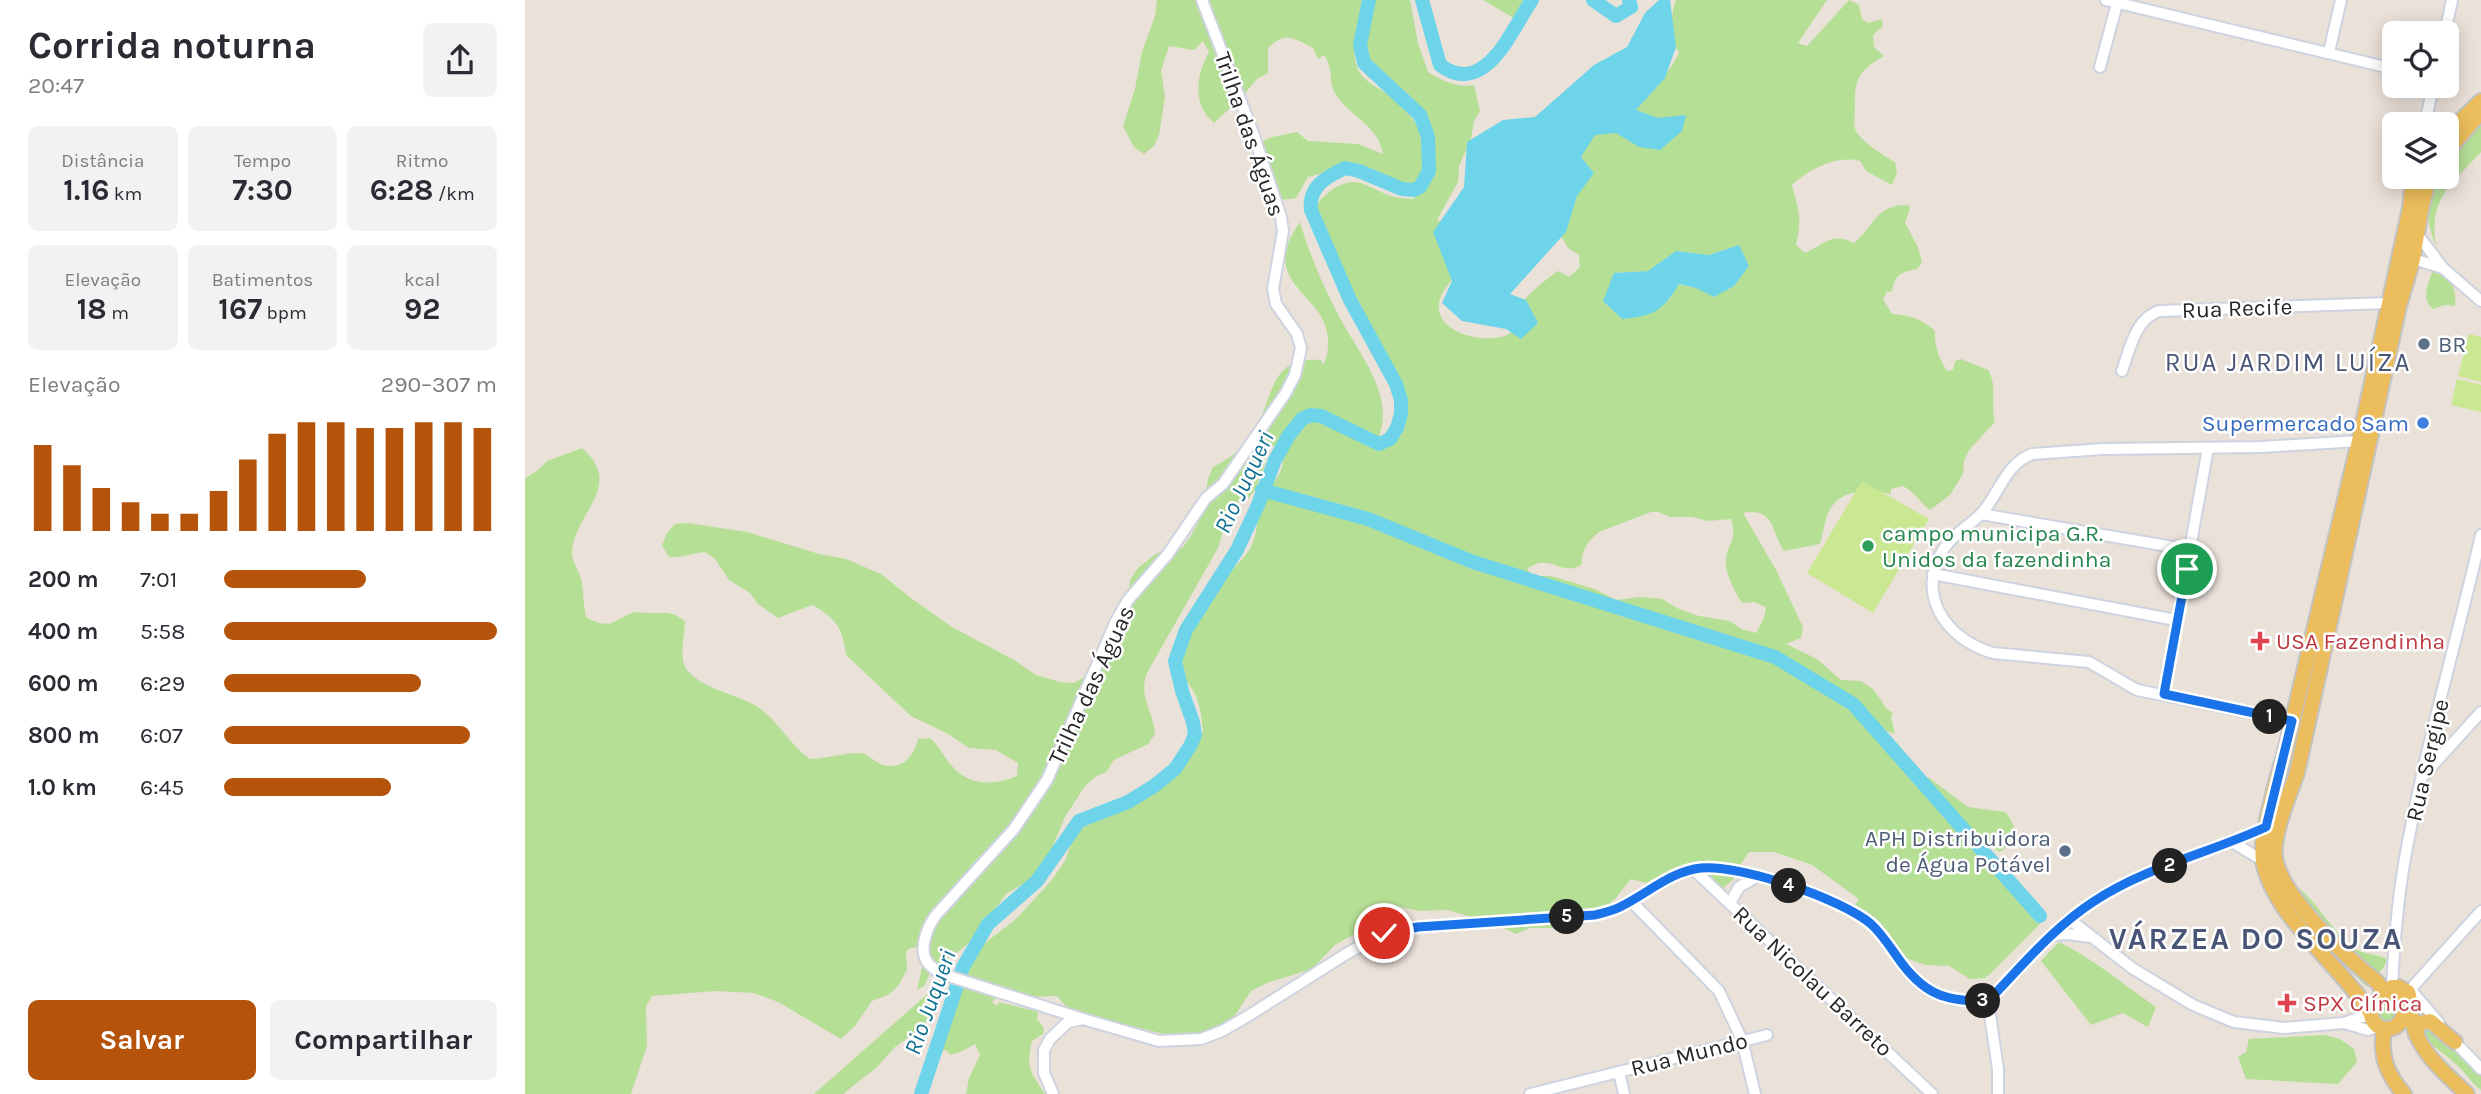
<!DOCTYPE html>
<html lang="pt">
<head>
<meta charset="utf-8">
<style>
	body { margin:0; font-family:Karla,sans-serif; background:#f2f2f3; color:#2b2b33; height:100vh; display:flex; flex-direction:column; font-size:26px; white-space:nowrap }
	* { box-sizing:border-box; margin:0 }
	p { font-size:23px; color:#7c7c81 }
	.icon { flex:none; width:38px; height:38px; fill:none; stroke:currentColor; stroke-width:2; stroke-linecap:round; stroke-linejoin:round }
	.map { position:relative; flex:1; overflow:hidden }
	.panel { display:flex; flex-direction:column; background:#fff; width:525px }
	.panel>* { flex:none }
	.fabs { position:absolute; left:1857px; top:21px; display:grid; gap:14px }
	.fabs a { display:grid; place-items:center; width:77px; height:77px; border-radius:10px; background:#fff; box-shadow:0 4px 18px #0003; font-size:35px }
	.pin { position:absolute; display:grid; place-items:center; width:60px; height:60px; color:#fff; margin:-30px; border:4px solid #fff; border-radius:50%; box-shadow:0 2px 7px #0007 }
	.km { position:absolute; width:35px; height:35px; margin:-18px; border-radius:50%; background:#222; color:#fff; font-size:19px; line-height:35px; text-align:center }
	.round { display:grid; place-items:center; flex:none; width:74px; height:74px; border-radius:10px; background:#f2f2f3 }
	.overview { display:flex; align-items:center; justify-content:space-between; height:119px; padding:0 28px }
	h1 { font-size:38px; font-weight:700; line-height:52px }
	.figures { display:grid; grid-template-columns:repeat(3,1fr); gap:10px; height:119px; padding:7px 28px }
	.figures div { display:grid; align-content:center; border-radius:10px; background:#f2f2f3; text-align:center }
	.figures b { font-size:30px; font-weight:700 }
	.figures small { font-size:19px; font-weight:400 }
	.figures p { font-size:19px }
	.chart { height:196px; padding:14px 28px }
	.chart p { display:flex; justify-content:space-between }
	.chart svg { width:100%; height:126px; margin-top:7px; stroke:#b45309; stroke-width:6 }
	.action { display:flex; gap:14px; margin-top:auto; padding:14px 28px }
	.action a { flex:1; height:80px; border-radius:10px; background:#b45309; color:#fff; font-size:28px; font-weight:700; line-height:80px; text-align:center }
	.action a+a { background:#f2f2f3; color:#2b2b33 }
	ul { padding:0 28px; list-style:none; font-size:23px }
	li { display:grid; grid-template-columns:112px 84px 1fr; align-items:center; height:52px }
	li i { height:18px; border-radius:9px; background:#b45309 }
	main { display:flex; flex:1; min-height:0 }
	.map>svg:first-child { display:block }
	.green { fill:#b6df96; fill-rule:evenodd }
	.pitch { fill:#cae792 }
	.water { fill:#6dd4ea }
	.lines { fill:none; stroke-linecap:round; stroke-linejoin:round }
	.river { stroke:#6dd4ea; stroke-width:14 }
	.minor-casing { stroke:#ced3e0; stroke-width:14 }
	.major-casing { stroke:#c3c3c3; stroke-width:18 }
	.minor { stroke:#fff; stroke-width:10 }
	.major { stroke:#ecbd5c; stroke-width:14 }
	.route-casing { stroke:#fff; stroke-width:14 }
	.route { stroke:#1a73e8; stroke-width:9 }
	.service-dot { fill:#5c6f8a; stroke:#fff; stroke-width:2.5 }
	.shop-dot { fill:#3f7fe0; stroke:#fff; stroke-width:2.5 }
	.leisure-dot { fill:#2e9e5b; stroke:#fff; stroke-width:2.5 }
	.health-dot { fill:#e0444e; stroke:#fff; stroke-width:2.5 }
	.labels { text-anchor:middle; stroke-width:5; stroke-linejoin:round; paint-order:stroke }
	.street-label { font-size:23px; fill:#272727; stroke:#fff }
	.service-label { font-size:23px; fill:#4e5e75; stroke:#fff; text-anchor:start }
	.shop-label { font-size:23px; fill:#366cbe; stroke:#fff; text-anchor:end }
	.leisure-label { font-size:23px; fill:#27864d; stroke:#fff; text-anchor:start }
	.health-label { font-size:23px; fill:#be3a42; stroke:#fff; text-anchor:start }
	.water-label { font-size:24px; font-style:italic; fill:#117192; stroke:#fff }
	.quarter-label { font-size:26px; letter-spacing:2px; fill:#495576; stroke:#fff }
	.district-label { font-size:30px; font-weight:bold; letter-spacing:2px; fill:#495576; stroke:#fff }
</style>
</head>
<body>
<main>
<section class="panel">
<div class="overview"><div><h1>Corrida noturna</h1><p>20:47</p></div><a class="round"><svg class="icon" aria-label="share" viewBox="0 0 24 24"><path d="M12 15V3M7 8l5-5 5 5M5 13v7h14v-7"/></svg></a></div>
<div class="figures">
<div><p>Distância</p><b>1.16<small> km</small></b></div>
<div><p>Tempo</p><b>7:30</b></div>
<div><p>Ritmo</p><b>6:28<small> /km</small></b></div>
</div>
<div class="figures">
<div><p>Elevação</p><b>18<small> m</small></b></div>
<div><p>Batimentos</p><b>167<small> bpm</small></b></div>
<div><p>kcal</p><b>92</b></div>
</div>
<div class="chart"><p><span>Elevação</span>290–307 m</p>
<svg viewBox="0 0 160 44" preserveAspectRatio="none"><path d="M5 44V14M15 44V21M25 44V29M35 44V34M45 44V38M55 44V38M65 44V30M75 44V19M85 44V10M95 44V6M105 44V6M115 44V8M125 44V8M135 44V6M145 44V6M155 44V8"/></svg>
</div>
<ul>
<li><b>200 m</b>7:01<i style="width:52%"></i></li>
<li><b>400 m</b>5:58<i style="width:100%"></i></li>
<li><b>600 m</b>6:29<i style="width:72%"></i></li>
<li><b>800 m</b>6:07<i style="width:90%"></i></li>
<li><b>1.0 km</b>6:45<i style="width:61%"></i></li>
</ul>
<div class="action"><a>Salvar</a><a>Compartilhar</a></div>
</section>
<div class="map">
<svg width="1956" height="1094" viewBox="0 0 1956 1094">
	<rect width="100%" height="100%" fill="#eae1d9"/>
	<g class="green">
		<path d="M632 0H885L893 43 903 72C918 81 932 88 949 85L955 111 949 121 946 139 934 166 933 182 912 220 915 221 927 217 935 271C927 280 916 291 914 303 910 334 961 344 982 335 997 329 991 315 997 304 1002 294 1024 277 1033 271L1044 277 1055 267 1054 255 1043 248 1037 238 1043 214 1037 157C1070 132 1141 89 1154 52 1152 49 1148 47 1146 43 1144 36 1148 6 1151 0H1302L1273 43 1282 46 1324 0 1334 5 1337 19 1343 23 1357 19 1358 26 1348 35 1349 47 1359 56C1333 71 1329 80 1330 109 1330 115 1328 126 1331 131 1337 142 1359 156 1370 162L1372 173 1367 185 1341 171 1335 161C1311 155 1285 169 1267 185 1274 212 1277 217 1271 245L1280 253C1300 244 1307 232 1329 243 1351 224 1350 205 1383 205L1385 208 1380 223 1393 247 1397 262 1392 269C1377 272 1370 274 1367 291L1362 292 1358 299 1367 314C1384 315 1397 319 1410 331 1409 346 1414 358 1422 371L1428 370 1430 361 1436 359 1463 370C1473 386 1465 404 1470 422L1444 450 1439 461 1438 474 1425 495 1405 510C1394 502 1390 492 1378 486L1366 489V494C1342 489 1312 488 1302 516 1299 525 1298 534 1295 544L1259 551C1246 532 1250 507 1218 513L1251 570 1278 627 1276 638 1261 644 1292 659 1316 680 1336 681 1348 689 1362 709 1368 713 1366 717 1370 734 1359 730 1353 741 1397 792 1402 790 1403 777 1443 807 1480 812C1493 827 1493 840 1475 852L1432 826 1429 828 1515 924 1463 976 1461 975V978L1445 979 1424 966 1400 965 1376 956 1327 909 1334 899 1287 865 1249 852H1224L1208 876 1211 877 1197 889 1183 876 1161 873 1128 885 1106 879 1090 899 1078 909 1067 908 1028 928H1005L991 934 970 924 922 910 894 911 876 907 869 925 845 933 828 935 810 945 787 969 742 983 726 991 703 1026 669 1036H647L545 1011 532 996 471 998 467 1002 472 1006 474 1002 513 1012 512 1019 519 1028 518 1034 507 1041C501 1069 505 1071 520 1094H441L444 1078 455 1055 450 1044 438 1051 425 1055 421 1050 412 1053 445 965 460 943 491 919 526 881 540 861 553 824 562 815 622 787 633 779 662 754 678 731C677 719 675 705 670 694 664 683 655 675 656 660 658 634 686 597 702 576 710 566 719 559 726 547 733 534 731 515 738 501 747 480 768 468 752 444L741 450 740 464 731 488 724 498 713 503 704 513 693 548 622 673C613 696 628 710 630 734L623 744 589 760 581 772 570 777 560 786 540 817 525 853 522 865 515 875 482 893 444 943 417 964 409 965 399 986 392 990 401 950 396 946 383 949 381 953 382 970 373 986 363 995 347 1001 330 1026 316 1039 253 1002 229 993 191 991 127 996 121 1007 122 1046 106 1094H0V478L13 470 22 461 57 448C101 487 48 513 47 553 47 562 54 570 56 579 59 591 58 604 61 617 85 630 86 622 107 613 113 611 117 613 124 613 141 613 144 610 160 621 160 635 153 658 162 670 178 689 209 694 230 705 252 718 264 745 285 759 301 759 317 753 334 753 343 753 349 762 358 765 378 770 389 756 393 739L405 738C414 746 418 755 426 765 443 786 470 786 492 776L493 763 471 750 444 748 423 734 386 716 321 655C318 628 310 617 287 605L253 618 233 604 225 593 204 580 190 559 180 552C167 553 157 558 144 557L137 545 142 533 150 524 163 523 222 532 294 554 321 559 356 574 386 598 427 627 489 660 511 675 535 682 549 683 561 676 603 595 605 580 613 568 632 553 656 549 664 539 677 515 683 479 688 467C708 457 720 447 732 428 736 421 737 414 740 407 751 375 759 357 796 360L798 365C802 358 803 351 803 343 805 292 729 287 775 222 783 251 800 290 814 316 834 355 874 398 851 443L862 446C869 442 875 439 878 431 892 403 840 341 827 316 815 292 809 263 800 238L795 227 784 220C790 205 796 198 808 189 834 173 842 188 866 196 873 198 881 198 888 199 915 169 910 141 889 110 884 102 879 94 872 89 861 82 845 83 838 71 831 59 837 45 843 35L834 25 832 26C828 40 827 59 835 73 841 83 856 89 865 96 894 117 911 152 893 185 875 187 862 180 845 175 826 170 802 172 783 177L771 198 756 200 736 142 747 137 772 132 783 141 833 144 858 154C854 125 823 116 810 93 803 81 809 70 799 55L793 59 788 48C768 38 761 31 743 48V73L732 79 716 98 689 123C667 105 671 75 684 52L678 41 669 50 644 46 636 71 640 97 634 135 629 146 619 154 609 147 598 126 610 89 617 52 630 16ZM1214 245 1171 288 1153 284 1144 300 1089 273 1123 271 1151 251 1184 255ZM1126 512H1133L1145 517H1167L1183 521 1206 519C1213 543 1201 543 1201 562 1200 573 1211 594 1217 603L1229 602 1241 607 1239 618 1231 633 1216 629 1205 621 1174 616 1154 609 1137 599 1115 597 1091 600 1070 589 1026 576H1008L1002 569C1026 551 1037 579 1057 564 1055 552 1064 540 1074 532Z"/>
		<polygon points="958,0 998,0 989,24 987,17"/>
		<path d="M1956 123V152C1927 184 1903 198 1911 246 1899 215 1902 206 1917 177H1922C1922 155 1943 138 1956 123Z"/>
		<path d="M1908 269C1924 274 1933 289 1930 306L1920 305 1908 309C1895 299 1904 283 1908 269Z"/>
		<path d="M1766 884C1788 893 1807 933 1829 948 1838 955 1851 953 1861 959V963L1846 987 1841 986 1835 980 1796 942 1779 919Z"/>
		<path d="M1534 942C1569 959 1599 985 1631 1007L1623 1027 1598 1013 1566 1025 1516 961Z"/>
		<polygon points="419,968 417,989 411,1006 399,1026 370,1047 352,1067 318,1094 289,1094 407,990"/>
		<circle cx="1860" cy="1011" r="11"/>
		<path d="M1903 1024 1956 1075V1090C1946 1083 1941 1073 1932 1065 1920 1054 1907 1046 1896 1035Z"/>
		<polygon points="1800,1035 1815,1039 1829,1049 1832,1062 1813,1084 1721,1079 1713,1057 1721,1052 1724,1039"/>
	</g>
	<g class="pitch">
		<polygon points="1944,334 1956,337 1956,382 1933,376"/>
		<polygon points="1932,379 1956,385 1956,412 1926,405"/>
		<polygon points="1337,481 1404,519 1348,613 1282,573"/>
	</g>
	<g class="water">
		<polygon points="1134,0 1145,0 1151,47 1140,78 1111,110 1133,118 1161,115 1157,131 1135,150 1114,147 1091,133 1070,135 1056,157 1069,173 1052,196 1041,232 985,294 1001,300 1013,323 996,339 981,329 937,321 917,303 927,281 908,232 939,187 942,142 978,120 1010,117 1069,65 1102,47 1120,13"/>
		<path d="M1214 245 1224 266 1209 286 1189 297 1171 288 1154 284C1137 312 1128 316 1097 319L1078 301 1089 273 1123 271 1151 251 1184 255Z"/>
	</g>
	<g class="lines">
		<g class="river">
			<path d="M897 0 915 65C961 99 987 28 1007 0"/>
			<polyline points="1068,0 1091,16 1106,7 1104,0"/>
			<polyline points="737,490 843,519 948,562 1250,657 1328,704 1515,916"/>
			<path d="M396 1094 438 967 463 924 512 881 554 821 603 802 629 786 650 769 665 746 670 735 668 722 657 691 650 661 661 630 712 550 733 505 750 460 764 435 777 419 786 415 796 416 854 444 865 439 872 428 876 414V400L871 384 825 300 786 210C783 187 801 177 820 168L834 171 877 189 889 190 895 187 904 171 903 137 895 115 839 63 835 45 844 0"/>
		</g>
		<g class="minor-casing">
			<g id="minor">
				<polyline points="1581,0 1869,69"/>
				<polyline points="1920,33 1927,0"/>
				<polyline points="1804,52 1816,0"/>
				<polyline points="1575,67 1593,0"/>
				<polyline points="1900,124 1908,86"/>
				<polyline points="1893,235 1918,268 1956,301"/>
				<polyline points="1888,259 1918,268"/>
				<path d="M1597 371C1605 349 1610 319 1634 311L1863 303"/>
				<polyline points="1456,514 1666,550"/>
				<polyline points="1408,574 1651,620"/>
				<polyline points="1639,694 1683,448"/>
				<path d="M1767 721 1612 690 1564 662 1468 653C1420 639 1389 593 1420 547 1430 533 1444 526 1456 514 1474 495 1480 464 1507 454L1578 449 1736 447 1834 441"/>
				<polyline points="1899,775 1956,712"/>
				<polyline points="1707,842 1737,860"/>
				<polyline points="1168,869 1407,1094"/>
				<polyline points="1106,901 1194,991 1217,1040 1230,1094"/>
				<polyline points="1205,903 1214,887 1233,876"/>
				<polyline points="1544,919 1607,968 1668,1005 1709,1022 1759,1028 1819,1023 1836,1017 1847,1017"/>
				<polyline points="1528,935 1542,934 1566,937"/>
				<path d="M1867 987C1869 946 1872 905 1879 864 1898 754 1931 645 1956 535"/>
				<polyline points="1885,989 1914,1023"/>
				<polyline points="1883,992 1956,911"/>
				<polyline points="1463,1001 1473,1069 1473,1094"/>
				<path d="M555 1018 414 973C410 969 404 966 401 960 394 947 403 926 411 915L489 829 522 780 591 621 603 600 643 554 681 498 698 484 760 394 770 375 776 348 772 334 751 304 748 289 758 231 756 217 728 133 677 0"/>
				<polyline points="1819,1023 1843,1030 1854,1027"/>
				<polyline points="1926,1038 1956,1069"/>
				<polyline points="1094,1072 1099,1094"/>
				<path d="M528 1094 519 1073V1050L525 1039 543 1022 558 1019 634 1041 676 1039 697 1031 723 1016 821 954 859 933 893 927 1070 915C1078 913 1087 911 1095 907 1122 894 1146 871 1176 868 1215 864 1317 899 1347 924 1356 933 1362 944 1370 954 1396 992 1416 1003 1463 1001 1496 967 1528 928 1568 902 1621 867 1685 853 1741 827"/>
				<polyline points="1005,1094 1242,1035"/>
			</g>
		</g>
		<g class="major-casing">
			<g id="major">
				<polyline points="1922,134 1956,101"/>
				<polyline points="1922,151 1956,112"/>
				<circle cx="1862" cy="1013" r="16"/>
				<path d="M1862 997V992L1867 987H1874L1883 992C1887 1003 1885 1014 1888 1025 1896 1054 1921 1074 1942 1094"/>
				<path d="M1857 998 1856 987 1852 982C1821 957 1756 897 1750 857 1747 836 1764 795 1772 773L1874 306 1888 259 1896 210 1904 177"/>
				<path d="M1846 1014C1817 966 1749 918 1738 861 1734 841 1752 778 1759 756L1834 441 1885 208 1888 177"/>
				<path d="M1859 1029C1855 1056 1861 1073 1879 1094"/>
				<polyline points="1891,1034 1892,1028 1895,1023 1905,1021 1930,1042"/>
			</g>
		</g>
		<use href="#minor" class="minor"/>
		<use href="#major" class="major"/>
	</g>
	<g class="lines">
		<g class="route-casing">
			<path id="route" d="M859 933 893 927 1070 915C1078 913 1087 911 1095 907 1122 894 1146 871 1176 868 1215 864 1317 899 1346 924 1357 934 1365 947 1373 958 1398 994 1420 1002 1463 1001 1496 967 1528 928 1568 902 1621 867 1684 853 1741 827L1767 721 1639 694 1662 569"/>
		</g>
		<use href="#route" class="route"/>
	</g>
	<g class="service-dot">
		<circle cx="1899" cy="344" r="7"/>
		<circle cx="1540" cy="851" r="7"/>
	</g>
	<circle class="shop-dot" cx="1898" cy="423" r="7"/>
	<circle class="leisure-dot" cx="1343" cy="546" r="7"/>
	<g class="health-dot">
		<path d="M1731.5 630.5h7v7h7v7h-7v7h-7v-7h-7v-7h7z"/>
		<path d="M1758.5 992.5h7v7h7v7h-7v7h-7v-7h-7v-7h7z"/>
	</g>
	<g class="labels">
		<g class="street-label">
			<text transform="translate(725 134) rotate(71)" y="8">Trilha das Águas</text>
			<text transform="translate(1712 308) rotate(-2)" y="8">Rua Recife</text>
			<text transform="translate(566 685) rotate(-65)" y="8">Trilha das Águas</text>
			<text transform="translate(1902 760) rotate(-77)" y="8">Rua Sergipe</text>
			<text transform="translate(1288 981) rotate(43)" y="8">Rua Nicolau Barreto</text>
			<text transform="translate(1164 1054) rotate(-14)" y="8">Rua Mundo</text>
		</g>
		<g class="service-label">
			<text x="1913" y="352">BR</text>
			<text x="1526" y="846" text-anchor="end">APH Distribuidora<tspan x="1526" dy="26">de Água Potável</tspan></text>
		</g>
		<g class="shop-label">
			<text x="1884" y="431">Supermercado Sam</text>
		</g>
		<g class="leisure-label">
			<text x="1357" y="541">campo municipa G.R.<tspan x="1357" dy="26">Unidos da fazendinha</tspan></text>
		</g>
		<g class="health-label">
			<text x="1751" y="649">USA Fazendinha</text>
			<text x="1778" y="1011">SPX Clínica</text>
		</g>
		<g class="water-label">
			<text transform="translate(719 482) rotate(-65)" y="8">Rio Juqueri</text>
			<text transform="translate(405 1002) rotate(-70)" y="8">Rio Juqueri</text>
		</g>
		<g class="quarter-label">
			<text x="1763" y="371">RUA JARDIM LUÍZA</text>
		</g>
		<g class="district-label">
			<text x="1731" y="949">VÁRZEA DO SOUZA</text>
		</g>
	</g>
</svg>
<div class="fabs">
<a><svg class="icon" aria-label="locate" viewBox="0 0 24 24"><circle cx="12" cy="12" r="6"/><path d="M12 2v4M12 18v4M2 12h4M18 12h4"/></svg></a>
<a><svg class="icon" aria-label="layers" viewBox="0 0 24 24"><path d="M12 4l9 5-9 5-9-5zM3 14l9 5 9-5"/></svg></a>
</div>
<div class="pin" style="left:1662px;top:569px;background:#1e9e55"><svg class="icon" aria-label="arrive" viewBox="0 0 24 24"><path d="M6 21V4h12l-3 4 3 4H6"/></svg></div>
<div class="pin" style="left:859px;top:933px;background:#d93025"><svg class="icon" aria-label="check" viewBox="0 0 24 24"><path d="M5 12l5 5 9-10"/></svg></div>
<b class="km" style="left:1745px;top:717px">1</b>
<b class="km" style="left:1645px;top:866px">2</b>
<b class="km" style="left:1458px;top:1001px">3</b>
<b class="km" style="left:1264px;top:886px">4</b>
<b class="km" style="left:1042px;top:917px">5</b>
</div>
</main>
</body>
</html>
